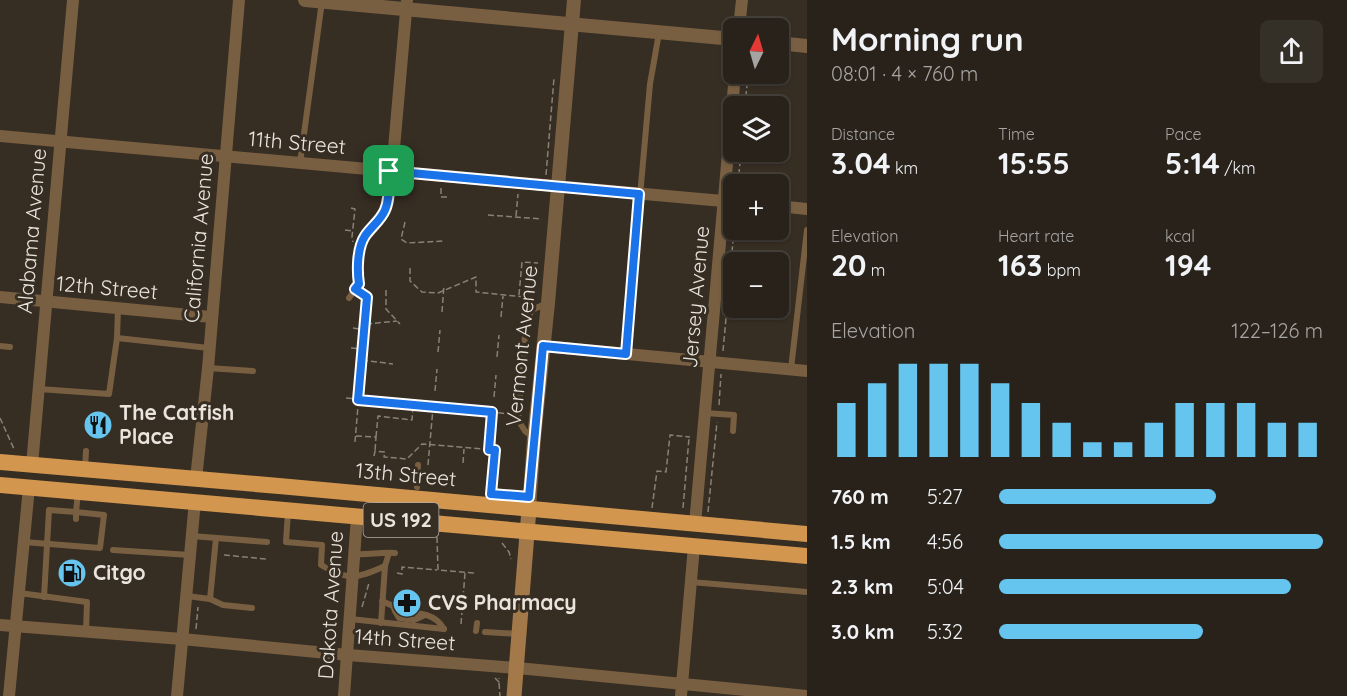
<!DOCTYPE html>
<html lang="en">
<head>
<meta charset="utf-8">
<style>
	body { margin:0; font-family:Quicksand,sans-serif; background:#342f27; color:#f1f3f6; height:100vh; display:flex; flex-direction:column; font-size:22px; white-space:nowrap }
	* { box-sizing:border-box; margin:0 }
	p { font-size:20px; color:#a5a4a2 }
	.icon { flex:none; width:33px; height:33px; fill:none; stroke:currentColor; stroke-width:2; stroke-linecap:round; stroke-linejoin:round }
	.map { position:relative; flex:1; overflow:hidden }
	.sheet { display:flex; flex-direction:column; background:#28221a; width:540px }
	.sheet>* { flex:none }
	.needle { width:39px; rotate:5deg }
	.buttons { position:absolute; left:723px; top:18px; display:grid; gap:12px }
	.buttons a { display:grid; place-items:center; width:66px; height:66px; border-radius:9px; background:#28221a; box-shadow:0 2px 4px #0004,0 0 0 2px #443f39; font-size:30px }
	.pin { position:absolute; display:grid; place-items:center; width:51px; height:51px; color:#fff; margin:-26px; border-radius:12px; box-shadow:0 3px 9px #0006 }
	.round { display:grid; place-items:center; flex:none; width:63px; height:63px; border-radius:9px; background:#342f27 }
	.headline { display:flex; align-items:center; justify-content:space-between; height:102px; padding:0 24px }
	h1 { font-size:33px; font-weight:800; line-height:45px }
	.metrics { display:grid; grid-template-columns:repeat(3,1fr); gap:9px; height:102px; padding:6px 24px }
	.metrics div { display:grid; align-content:center }
	.metrics b { font-size:30px; font-weight:800 }
	.metrics small { font-size:16px; font-weight:400 }
	.metrics p { font-size:16px }
	.chart { height:168px; padding:12px 24px }
	.chart p { display:flex; justify-content:space-between }
	.chart svg { width:100%; height:108px; margin-top:6px; stroke:#65c5ee; stroke-width:6 }
	ul { padding:0 24px; list-style:none; font-size:20px }
	li { display:grid; grid-template-columns:96px 72px 1fr; align-items:center; height:45px }
	li i { height:15px; border-radius:8px; background:#65c5ee }
	main { display:flex; flex:1; min-height:0 }
	.map>svg:first-child { display:block }
	.lines { fill:none; stroke-linecap:round; stroke-linejoin:round }
	.path { stroke:#888178; stroke-width:1.5; stroke-dasharray:6 3; stroke-linecap:butt }
	.service { stroke:#795f41; stroke-width:6 }
	.minor { stroke:#795f41; stroke-width:12 }
	.tertiary { stroke:#795f41; stroke-width:14 }
	.secondary { stroke:#a37949; stroke-width:15 }
	.trunk { stroke:#d2964e; stroke-width:16 }
	.route-casing { stroke:#fff; stroke-width:12 }
	.route { stroke:#1a73e8; stroke-width:8 }
	.labels { text-anchor:middle; stroke-width:6; stroke-linejoin:round; paint-order:stroke }
	.shield { fill:#362d23; stroke:#b4ada5; stroke-width:1.5 }
	.shield-label { font-size:20px; font-weight:bold; fill:#eae4dd }
	.street-label { font-size:21px; fill:#eae4dd; stroke:#362d23 }
	.poi-label { font-size:21px; font-weight:bold; fill:#eae4dd; stroke:#362d23; text-anchor:start }
</style>
</head>
<body>
<main>
<div class="map">
<svg width="807" height="696" viewBox="0 0 807 696">
	<rect width="100%" height="100%" fill="#362d23"/>
	<g class="lines">
		<g class="path">
			<polyline points="745,106 748,74"/>
			<polyline points="546,175 554,78"/>
			<polyline points="738,184 741,152"/>
			<polyline points="441,188 441,197 447,197"/>
			<polyline points="351,208 355,209 352,237 353,242"/>
			<polyline points="488,215 542,219"/>
			<polyline points="516,216 518,194"/>
			<polyline points="405,222 401,239 407,243 444,241"/>
			<polyline points="345,230 352,231"/>
			<polyline points="410,268 410,281 422,292 438,293 476,277 476,292 534,298"/>
			<polyline points="386,290 386,309 400,324"/>
			<polyline points="519,295 522,262 538,263"/>
			<polyline points="442,312 444,285"/>
			<polyline points="501,317 503,296"/>
			<polyline points="366,324 397,321"/>
			<polyline points="353,328 364,330"/>
			<polyline points="351,348 362,349"/>
			<polyline points="723,351 734,230"/>
			<polyline points="438,352 440,330"/>
			<polyline points="497,357 499,335"/>
			<polyline points="362,360 393,364"/>
			<polyline points="435,391 437,369"/>
			<polyline points="494,397 496,375"/>
			<polyline points="346,398 510,414"/>
			<polyline points="719,405 721,374"/>
			<polyline points="0,418 14,449"/>
			<polyline points="356,436 376,437 375,451"/>
			<polyline points="376,437 378,416 412,420 413,405"/>
			<polyline points="355,442 367,297 362,293"/>
			<polyline points="489,450 492,413"/>
			<polyline points="374,456 375,451 385,452 384,457 407,459 422,444 495,450 491,492"/>
			<polyline points="463,463 464,449"/>
			<polyline points="428,465 433,408"/>
			<polyline points="490,465 491,451"/>
			<polyline points="652,508 657,471 666,472 670,435 690,437"/>
			<polyline points="683,508 689,438"/>
			<polyline points="708,512 717,422"/>
			<polyline points="437,537 438,570 474,573"/>
			<polyline points="502,543 509,552 511,559"/>
			<polyline points="224,555 266,559"/>
			<polyline points="397,573 402,574 402,567 437,570"/>
			<polyline points="362,607 369,583"/>
			<polyline points="461,624 465,573"/>
			<polyline points="196,629 198,607"/>
			<polyline points="361,643 361,630"/>
			<polyline points="495,678 499,682 499,678"/>
			<polyline points="499,683 500,696"/>
		</g>
		<g class="service">
			<polyline points="298,163 301,156 322,1"/>
			<path d="M349 298 359 284C357 271 357 248 365 236 371 227 381 220 386 210 390 199 389 183 389 171"/>
			<polyline points="117,338 209,348"/>
			<polyline points="0,346 10,347"/>
			<polyline points="626,353 650,84 659,33"/>
			<polyline points="208,368 253,371"/>
			<polyline points="791,369 807,230"/>
			<polyline points="39,389 109,394 117,338 118,308"/>
			<polyline points="705,413 734,415 733,431"/>
			<polyline points="533,437 525,431 518,420 526,322 532,310 547,303"/>
			<polyline points="85,469 86,451"/>
			<polyline points="417,487 418,465"/>
			<path d="M288 512 286 542 322 545 321 565C348 581 357 579 385 566"/>
			<polyline points="192,536 267,542"/>
			<polyline points="24,542 100,548 104,515 76,512 78,492"/>
			<polyline points="113,550 190,555"/>
			<path d="M354 554C368 555 381 552 395 553"/>
			<polyline points="691,582 807,592"/>
			<polyline points="19,593 87,602 86,631"/>
			<polyline points="187,596 210,599 223,605 252,608"/>
			<polyline points="44,597 49,510 76,512 76,519"/>
			<polyline points="210,599 216,538"/>
			<path d="M382 601 393 606 395 611C413 613 434 611 444 629"/>
			<polyline points="395,611 399,618 414,620 425,615"/>
			<polyline points="350,619 444,629"/>
			<polyline points="381,623 385,566 388,556"/>
			<polyline points="476,631 477,623"/>
			<polyline points="485,632 519,634"/>
		</g>
		<g class="minor">
			<polyline points="739,28 742,0"/>
			<polyline points="0,136 734,202"/>
			<polyline points="392,171 407,0"/>
			<polyline points="778,206 807,209"/>
			<polyline points="0,297 211,317"/>
			<polyline points="543,346 807,371"/>
			<polyline points="32,465 73,0"/>
			<polyline points="196,479 208,368 239,0"/>
			<polyline points="695,524 735,74"/>
			<polyline points="0,625 182,639 348,655 528,669 807,696"/>
			<polyline points="9,696 29,487"/>
			<polyline points="177,696 195,501"/>
			<polyline points="344,696 357,516"/>
			<polyline points="681,696 694,546"/>
		</g>
		<g class="tertiary">
			<polyline points="305,0 734,39"/>
			<polyline points="778,43 807,46"/>
			<polyline points="529,509 534,438 548,303 574,0"/>
		</g>
		<polyline class="secondary" points="514,696 529,509"/>
		<g class="trunk">
			<polyline points="0,462 279,486 807,534"/>
			<polyline points="0,485 807,556"/>
		</g>
	</g>
	<g class="lines">
		<g class="route-casing">
			<path id="route" d="M389 171 639 194 626 354 543 346 529 497 491 494 495 450H489L492 412 358 400 367 297 355 289 359 284C357 271 357 248 365 236 371 227 381 220 385 210 390 199 389 183 389 171Z"/>
		</g>
		<use href="#route" class="route"/>
	</g>
	<defs>
		<g id="restaurant-disc" transform="scale(1.5)"><circle r="9.5" fill="#65c5ee" stroke="#362d23"/><path d="M-5-6h1v4h1v-4h1v4h1v-4h1v5L-1.5 .5V6h-2V.5L-5-1ZM5-6V6H3V1.5H1.5Q1.5-4 5-6Z" fill="#111"/></g>
		<g id="fuel-disc" transform="scale(1.5)"><circle r="9.5" fill="#65c5ee" stroke="#362d23"/><path d="M-5.5-6h7V0h2V4h1.3V-2.5L3-4.5l.8-.8L6-3V5H2.5V1h-1V6h-7ZM-4.2-4.7v3.2H.2V-4.7Z" fill="#111"/></g>
		<g id="pharmacy-disc" transform="scale(1.5)"><circle r="9.5" fill="#65c5ee" stroke="#362d23"/><path d="M-2-6h4v4h4v4h-4v4h-4v-4h-4v-4h4Z" fill="#111"/></g>
	</defs>
	<g fill-rule="evenodd">
		<use href="#restaurant-disc" x="98" y="425"/>
		<use href="#fuel-disc" x="72" y="573"/>
		<use href="#pharmacy-disc" x="407" y="603"/>
	</g>
	<g class="labels">
		<rect class="shield" x="363.5" y="503" width="75" height="34" rx="4.5"/>
		<g class="shield-label">
			<text x="401" y="527">US 192</text>
		</g>
		<g class="street-label">
			<text transform="translate(297 143) rotate(5)" y="7">11th Street</text>
			<text transform="translate(32 231) rotate(-85)" y="7">Alabama Avenue</text>
			<text transform="translate(199 238) rotate(-85)" y="7">California Avenue</text>
			<text transform="translate(107 288) rotate(5)" y="7">12th Street</text>
			<text transform="translate(696 297) rotate(-85)" y="7">Jersey Avenue</text>
			<text transform="translate(522 346) rotate(-84)" y="7">Vermont Avenue</text>
			<text transform="translate(406 475) rotate(5)" y="7">13th Street</text>
			<text transform="translate(331 605) rotate(-86)" y="7">Dakota Avenue</text>
			<text transform="translate(405 640) rotate(4)" y="7">14th Street</text>
		</g>
		<g class="poi-label">
			<text x="119" y="420">The Catfish<tspan x="119" dy="24">Place</tspan></text>
			<text x="93" y="580">Citgo</text>
			<text x="428" y="610">CVS Pharmacy</text>
		</g>
	</g>
</svg>
<div class="buttons">
<a><svg class="needle" viewBox="-14 -14 28 28"><path d="M0-13l5 13h-10z" fill="#e53935"/><path d="M0 13l5-13h-10z" fill="#a5a4a2"/></svg></a>
<a><svg class="icon" aria-label="layers" viewBox="0 0 24 24"><path d="M12 4l9 5-9 5-9-5zM3 14l9 5 9-5"/></svg></a>
<a>+</a>
<a>−</a>
</div>
<div class="pin" style="left:389px;top:171px;background:#1e9e55"><svg class="icon" aria-label="arrive" viewBox="0 0 24 24"><path d="M6 21V4h12l-3 4 3 4H6"/></svg></div>
</div>
<section class="sheet">
<div class="headline"><div><h1>Morning run</h1><p>08:01 · 4 × 760 m</p></div><a class="round"><svg class="icon" aria-label="share" viewBox="0 0 24 24"><path d="M12 15V3M7 8l5-5 5 5M5 13v7h14v-7"/></svg></a></div>
<div class="metrics">
<div><p>Distance</p><b>3.04<small> km</small></b></div>
<div><p>Time</p><b>15:55</b></div>
<div><p>Pace</p><b>5:14<small> /km</small></b></div>
</div>
<div class="metrics">
<div><p>Elevation</p><b>20<small> m</small></b></div>
<div><p>Heart rate</p><b>163<small> bpm</small></b></div>
<div><p>kcal</p><b>194</b></div>
</div>
<div class="chart"><p><span>Elevation</span>122–126 m</p>
<svg viewBox="0 0 160 44" preserveAspectRatio="none"><path d="M5 44V22M15 44V14M25 44V6M35 44V6M45 44V6M55 44V14M65 44V22M75 44V30M85 44V38M95 44V38M105 44V30M115 44V22M125 44V22M135 44V22M145 44V30M155 44V30"/></svg>
</div>
<ul>
<li><b>760 m</b>5:27<i style="width:67%"></i></li>
<li><b>1.5 km</b>4:56<i style="width:100%"></i></li>
<li><b>2.3 km</b>5:04<i style="width:90%"></i></li>
<li><b>3.0 km</b>5:32<i style="width:63%"></i></li>
</ul>
</section>
</main>
</body>
</html>
